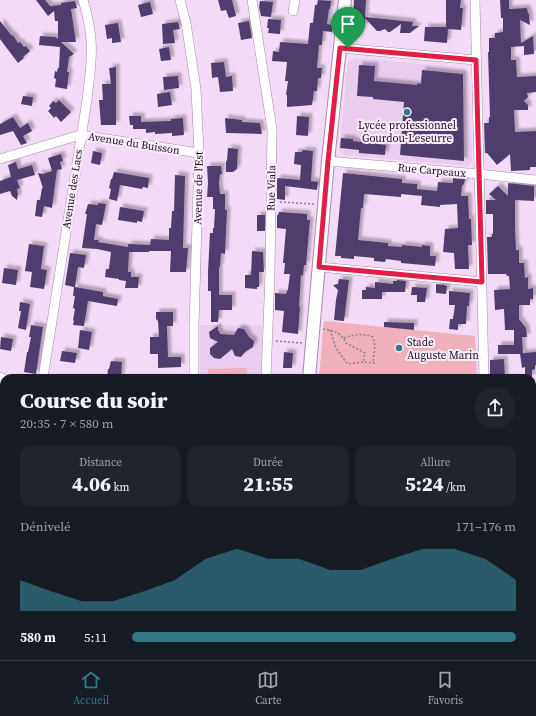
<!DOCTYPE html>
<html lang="fr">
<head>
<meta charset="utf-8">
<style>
	body { margin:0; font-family:"Source Serif 4",serif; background:#20242c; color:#f1f3f6; height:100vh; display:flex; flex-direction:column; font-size:15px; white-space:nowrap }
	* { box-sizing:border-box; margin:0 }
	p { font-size:13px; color:#9ea1a6 }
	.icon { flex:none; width:22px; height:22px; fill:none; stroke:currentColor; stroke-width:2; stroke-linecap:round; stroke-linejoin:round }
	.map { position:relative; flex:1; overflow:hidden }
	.sheet { position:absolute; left:0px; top:374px; width:536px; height:286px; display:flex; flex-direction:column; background:#171b24; border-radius:12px 12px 0 0; box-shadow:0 1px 3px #0004 }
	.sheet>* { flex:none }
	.pin { position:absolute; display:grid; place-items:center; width:34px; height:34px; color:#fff; margin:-41px -17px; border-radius:50% 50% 50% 0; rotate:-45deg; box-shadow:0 0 4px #0007 }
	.pin .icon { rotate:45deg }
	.round { display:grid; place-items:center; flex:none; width:42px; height:42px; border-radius:21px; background:#20242c }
	.head { display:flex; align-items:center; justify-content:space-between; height:68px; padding:0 20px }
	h1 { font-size:22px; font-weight:800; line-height:30px }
	.metrics { display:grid; grid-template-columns:repeat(3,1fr); gap:6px; height:68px; padding:4px 20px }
	.metrics div { display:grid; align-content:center; border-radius:10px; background:#20242c; text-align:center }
	.metrics b { font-size:20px; font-weight:800 }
	.metrics small { font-size:11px; font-weight:400 }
	.metrics p { font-size:11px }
	.chart { height:112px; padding:8px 20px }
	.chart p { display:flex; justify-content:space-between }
	.chart svg { width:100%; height:72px; margin-top:4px; fill:#327885; opacity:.7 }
	ul { padding:0 20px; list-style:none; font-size:13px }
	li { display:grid; grid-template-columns:64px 48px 1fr; align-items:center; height:30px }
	li i { height:10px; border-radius:5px; background:#327885 }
	.tab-bar { display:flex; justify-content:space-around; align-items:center; height:56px; border-top:1px solid #363941; background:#171b24; font-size:11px; color:#9ea1a6 }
	.tab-bar a { display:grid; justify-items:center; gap:2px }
	.tab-bar .on { color:#327885 }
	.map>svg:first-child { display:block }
	.built { fill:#eaccee }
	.green { fill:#f0b1bd }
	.building { fill:#503e6d; filter:url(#shadow) }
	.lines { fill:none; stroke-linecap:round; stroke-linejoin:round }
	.lane-casing { stroke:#a48da7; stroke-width:6 }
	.street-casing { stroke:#a48da7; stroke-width:10 }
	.secondary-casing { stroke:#a48da7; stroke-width:14 }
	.path { stroke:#8e7d90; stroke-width:1.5; stroke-dasharray:2 2; stroke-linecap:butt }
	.lane { stroke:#fff; stroke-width:4.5 }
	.street { stroke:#fff; stroke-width:9 }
	.secondary { stroke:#fff; stroke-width:12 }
	.route-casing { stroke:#fff; stroke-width:8 }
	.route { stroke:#e11d48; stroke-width:5 }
	.poi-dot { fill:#327885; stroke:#faebfc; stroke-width:1.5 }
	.labels { text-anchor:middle; stroke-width:4; stroke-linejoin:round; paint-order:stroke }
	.poi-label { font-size:11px; fill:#1a111b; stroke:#faebfc }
	.street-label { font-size:11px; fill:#1a111b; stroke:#faebfc }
</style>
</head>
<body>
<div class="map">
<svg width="536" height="660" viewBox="0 0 536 660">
	<defs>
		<filter id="shadow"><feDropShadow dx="3.5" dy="-3.5" stdDeviation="1" flood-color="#0004"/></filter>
	</defs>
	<rect width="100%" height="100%" fill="#f3daf6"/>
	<g class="built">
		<polygon points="356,58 464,68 469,74 472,162 468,166 344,155 339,150 348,63"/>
		<polygon points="200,325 262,325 261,378 200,378"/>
	</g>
	<g class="green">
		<polygon points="324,321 475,336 477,378 319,378"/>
		<polygon points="247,368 247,378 208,378 208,369"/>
		<polygon points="0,384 4,387 4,467 0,467"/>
	</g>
	<g class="building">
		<polygon points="36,0 45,0 50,6 61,5 61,3 75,1 77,8 71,9 76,42 61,42 74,54 69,57 67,72 69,72 67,89 55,87 56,79 54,78 55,71 57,72 58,68 59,68 60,47 39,45 40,36 55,37 58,39 58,21 55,21 54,11 48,16"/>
		<polygon points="218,0 232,0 236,16 229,18 226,10 221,11"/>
		<polygon points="318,0 331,1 330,9 329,9 327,24 332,25 332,32 323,31 322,45 319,45 317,68 322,68 321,78 318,78 317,91 314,91 312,105 287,107 287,95 286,95 288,81 285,81 287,62 272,61 273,51 279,52 280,42 308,44 310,23 313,23 315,5 317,5"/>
		<polygon points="354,0 366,0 365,17 413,22 412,26 419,26 410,33 400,33 401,24 390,32 388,32 385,29 380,31 377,31 365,18 365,27 360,27 355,29 356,16 353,16"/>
		<polygon points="446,0 461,0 460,8 463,8 461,30 448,29 447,43 424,41 425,27 446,27"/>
		<polygon points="500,0 509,0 509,9 527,8 528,13 529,14 530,25 520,20 521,43 533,36 534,54 524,55 524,46 511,47 511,60 516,60 517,77 536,76 536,92 527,93 528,97 524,101 528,105 528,110 514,110 515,132 536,131 536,167 530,167 530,170 511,171 510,154 497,165 487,153 485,153 484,123 489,123 489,117 490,117 488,52 489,52 489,38 495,38 495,33 503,32 503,18 501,18"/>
		<polygon points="260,1 273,2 271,17 261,16 259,7"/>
		<polygon points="150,2 153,14 141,17 138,5"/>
		<polygon points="268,19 281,20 280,34 268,33 269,28 267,28"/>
		<polygon points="0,21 12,36 13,35 18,43 20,42 24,47 26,46 30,51 23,57 24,58 18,63 0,39"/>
		<polygon points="249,21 252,38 241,40 238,23"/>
		<polygon points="178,22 180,29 173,30 175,43 163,44 162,24"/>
		<polygon points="118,23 121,42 112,43 112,38 107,39 105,25"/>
		<polygon points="169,47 171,60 161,61 159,49"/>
		<polygon points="224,62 226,77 232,76 233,91 220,92 218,77 212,78 211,63"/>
		<polygon points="359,65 375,66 374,81 417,85 418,83 421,84 422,70 463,74 464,161 400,155 404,102 373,99 373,97 357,96"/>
		<polygon points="116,67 116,125 101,125 99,100 103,100 102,84 111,84 109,68"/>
		<polygon points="178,76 179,88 164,90 163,77"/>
		<polygon points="170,92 172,105 158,107 157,94"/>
		<polygon points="23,96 33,97 32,106 21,104"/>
		<polygon points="59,100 71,112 61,122 56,116 54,118 48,111 51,108 49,106 53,101 56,103"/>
		<polygon points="129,116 141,116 141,122 171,121 171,119 183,118 184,135 172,136 172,133 155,134 155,132 146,133 146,129 133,129 133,125 130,125"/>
		<polygon points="297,116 309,117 308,136 296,135"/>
		<polygon points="13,117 20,128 28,123 32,131 23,136 27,143 21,145 13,131 0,135 0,124"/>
		<polygon points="225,118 242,120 242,122 260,123 262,134 226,133"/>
		<polygon points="341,138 353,139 353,141 386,145 385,155 359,153 359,150 340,148"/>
		<polygon points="228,148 238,149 237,169 233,172 226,172 226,162 227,160"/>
		<polygon points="303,150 313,151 311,181 318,182 317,190 285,186 285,200 277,199 277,178 300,180 301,165 294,164 295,152 302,152"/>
		<polygon points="93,151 102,153 100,165 91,163"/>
		<polygon points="61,154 63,161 60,162 62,169 57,170 52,208 44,206 42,217 35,216 37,200 40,200 42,188 43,188 38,173 43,174 52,171 48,158"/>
		<polygon points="16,162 18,169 32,165 35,175 17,180 20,188 17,189 18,194 17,200 12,196 10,191 0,194 0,181 11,177 8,165"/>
		<polygon points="207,166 221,166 222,174 220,174 219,183 220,194 225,194 225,210 227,210 225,254 221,253 220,267 219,267 219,295 232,295 232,310 219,310 218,322 211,322 211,291 208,291 208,272 210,233 213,233 213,228 214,228 215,209 213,209 213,197 207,197 208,183"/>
		<polygon points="114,172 149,178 148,188 143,187 142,189 120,185 117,201 109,199 111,189 109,188 111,179 112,179"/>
		<polygon points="343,173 402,179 402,183 417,184 417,189 437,191 438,182 453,183 453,178 465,179 464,184 462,186 461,196 468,196 469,219 471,219 472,245 468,245 469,269 455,269 454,253 443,252 445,229 458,228 457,204 440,205 440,207 421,205 422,196 401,194 401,197 364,194 363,208 361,208 358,240 388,243 388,246 402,247 402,245 422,247 422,245 430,246 430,256 436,256 435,266 401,263 401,261 386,259 385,262 374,261 374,258 354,256 354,259 341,258 341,256 335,256"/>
		<polygon points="175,175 185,176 183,248 188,248 186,272 170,272 171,251 149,251 149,252 129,252 128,272 131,272 131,277 139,277 138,288 125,288 126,281 119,280 119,279 105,277 106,269 109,269 111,252 97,249 82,248 87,214 85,214 88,204 98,205 98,203 106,204 102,225 96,224 94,240 99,240 98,242 128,247 128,244 150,245 151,239 169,240 169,228 171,228 172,211 174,211"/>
		<polygon points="508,183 534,186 534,201 515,200 515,228 516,250 519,250 519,263 524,263 525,278 528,277 528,289 533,288 533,299 530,299 530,305 519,305 519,319 526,328 527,337 522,337 523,353 536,352 536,365 535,365 535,369 532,370 532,378 525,378 525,367 522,368 520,354 498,354 498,345 514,345 514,330 505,330 504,309 495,310 494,290 510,289 509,276 507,276 506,274 488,274 487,237 492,237 492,234 493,234 493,214 486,214 486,200 496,200 489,194 498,186 508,196"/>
		<polygon points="120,207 144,211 142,222 137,221 137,223 118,220"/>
		<polygon points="279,212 307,214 307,220 310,220 306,265 304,265 303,276 301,275 299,307 300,307 298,334 282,332 284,311 275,310 275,293 286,294 288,289 290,274 284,274 285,263 283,263 286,229 277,228 277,215 278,215"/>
		<rect x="257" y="215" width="8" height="16"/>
		<polygon points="29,244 44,246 41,269 47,270 44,289 30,287 32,272 25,271"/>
		<polygon points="252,251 263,252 264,272 259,272 259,287 257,287 257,289 245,288 245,275 251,275"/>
		<polygon points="70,253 86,255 84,268 78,267 75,287 103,292 103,296 118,299 117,306 88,301 84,326 73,325 74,321 73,320 75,309 73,308 75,296 73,296 74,287 65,285"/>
		<polygon points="4,268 18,270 16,285 2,283"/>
		<polygon points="339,279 349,280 344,321 334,320 336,300 338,290 333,285 338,284"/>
		<polygon points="397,280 406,281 405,292 382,292 382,299 362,299 362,290 366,290 366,287 375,288 375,282 393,284 393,281 397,281"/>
		<polygon points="436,284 445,285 445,286 447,286 446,294 436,293"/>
		<polygon points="412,287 427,288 425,302 417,302 417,295 411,295"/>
		<polygon points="449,291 470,293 469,306 467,306 466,324 458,324 458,330 449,329 450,319 453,319 455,305 449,305"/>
		<polygon points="20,302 30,304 26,330 18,328 21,311 19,311"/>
		<polygon points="156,312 173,312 173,326 167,326 168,357 181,357 181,367 158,368 158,354 150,354 150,337 159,337 158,321 156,319"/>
		<polygon points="384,322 414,323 414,330 384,327"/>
		<polygon points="31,325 43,327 36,374 24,372 27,352 28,352 31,337 29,337"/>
		<polygon points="218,326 218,331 219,331 220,334 234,335 238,328 244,329 249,337 254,341 253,347 245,352 241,357 235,356 232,349 220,359 214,358 210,354 210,348 218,342 210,338 209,332"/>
		<polygon points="80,330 92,332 89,350 78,348"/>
		<polygon points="1,337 13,339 11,351 0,349"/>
		<polygon points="62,351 77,353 75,363 60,361"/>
		<polygon points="284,352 293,353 292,368 283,368"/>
		<polygon points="504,359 505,378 490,378 490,360"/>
		<polygon points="111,361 122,362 121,378 107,378 108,369 109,369"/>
	</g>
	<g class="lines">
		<g class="lane-casing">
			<polyline id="lane" points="309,377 321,378"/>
		</g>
		<g class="street-casing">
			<g id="street">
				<polyline points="180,0 186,23 196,89 199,153 194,326 194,378"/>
				<polyline points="252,0 272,129 270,273 266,378"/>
				<polyline points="475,0 484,378"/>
				<polyline points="293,11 295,0"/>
				<polyline points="340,48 476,60"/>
				<polyline points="0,159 80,135 199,153"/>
				<polyline points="328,161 479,174 536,180"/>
				<polyline points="319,267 482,282"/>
				<polyline points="0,377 4,379"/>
				<path d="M43 378 87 100C89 80 93 60 91 40 90 27 87 13 83 0"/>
				<polyline points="0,474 4,475"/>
				<polyline points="532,511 536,512"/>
				<polyline points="0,621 4,622"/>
				<polyline points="112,656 120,660"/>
				<polyline points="264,656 264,660"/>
				<polyline points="376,656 384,660"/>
				<polyline points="490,656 490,660"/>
				<polyline points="193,660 193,656"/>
			</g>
		</g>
		<g class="secondary-casing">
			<g id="secondary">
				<polyline points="309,378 328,161 345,0"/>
				<polyline points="283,660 284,656"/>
			</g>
		</g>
		<g class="path">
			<polyline points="280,202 314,204"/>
			<path d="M323 329C333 330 342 333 346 343L365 353 363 362"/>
			<polyline points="330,330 336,348 346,362 348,364 363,362 376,363"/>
			<path d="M344 338C356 334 361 333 373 337L375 346 373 362"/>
			<polyline points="276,341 302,343"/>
			<polyline points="0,406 4,406"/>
			<polyline points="0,459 4,458"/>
		</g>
		<use href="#lane" class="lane"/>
		<use href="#street" class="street"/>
		<use href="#secondary" class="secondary"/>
	</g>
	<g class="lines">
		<g class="route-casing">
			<polygon id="route" points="340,48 476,60 482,282 319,267 328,161"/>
		</g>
		<use href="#route" class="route"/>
	</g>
	<g class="poi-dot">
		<circle cx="407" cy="112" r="4"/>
		<circle cx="399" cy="348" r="4"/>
	</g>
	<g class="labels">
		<g class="poi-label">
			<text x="407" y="129">Lycée professionnel<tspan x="407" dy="13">Gourdou-Leseurre</tspan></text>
			<text x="407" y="346" text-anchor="start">Stade<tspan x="407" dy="13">Auguste Marin</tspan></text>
		</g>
		<g class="street-label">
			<text transform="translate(134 143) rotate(9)" y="4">Avenue du Buisson</text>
			<text transform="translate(432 170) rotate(5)" y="4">Rue Carpeaux</text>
			<text transform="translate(198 188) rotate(-89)" y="4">Avenue de l'Est</text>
			<text transform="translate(271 188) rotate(-89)" y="4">Rue Viala</text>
			<text transform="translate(72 189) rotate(-81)" y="4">Avenue des Lacs</text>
		</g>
	</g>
</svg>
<div class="pin" style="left:348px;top:48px;background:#1e9e55"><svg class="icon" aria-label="arrive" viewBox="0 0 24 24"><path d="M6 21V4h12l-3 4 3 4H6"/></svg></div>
<section class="sheet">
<div class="head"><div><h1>Course du soir</h1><p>20:35 · 7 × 580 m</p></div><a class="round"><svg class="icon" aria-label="share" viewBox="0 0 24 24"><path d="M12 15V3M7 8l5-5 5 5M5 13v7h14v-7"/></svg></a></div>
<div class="metrics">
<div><p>Distance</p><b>4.06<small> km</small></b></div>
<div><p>Durée</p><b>21:55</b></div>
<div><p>Allure</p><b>5:24<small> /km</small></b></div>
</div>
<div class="chart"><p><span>Dénivelé</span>171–176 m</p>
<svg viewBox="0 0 160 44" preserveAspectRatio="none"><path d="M0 44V25L10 32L20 38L30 38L40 32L50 25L60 12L70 6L80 12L90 12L100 19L110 19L120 12L130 6L140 6L150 12L160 25V44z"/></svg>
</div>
<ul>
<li><b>580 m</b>5:11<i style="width:100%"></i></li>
</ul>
</section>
</div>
<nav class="tab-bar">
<a class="on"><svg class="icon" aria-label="home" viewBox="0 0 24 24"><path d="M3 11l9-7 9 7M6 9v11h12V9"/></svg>Accueil</a>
<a><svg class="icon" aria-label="map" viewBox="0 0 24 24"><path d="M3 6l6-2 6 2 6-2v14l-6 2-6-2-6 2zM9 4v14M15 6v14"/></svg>Carte</a>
<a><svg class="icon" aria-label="saved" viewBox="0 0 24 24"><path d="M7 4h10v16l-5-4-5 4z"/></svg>Favoris</a>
</nav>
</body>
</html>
